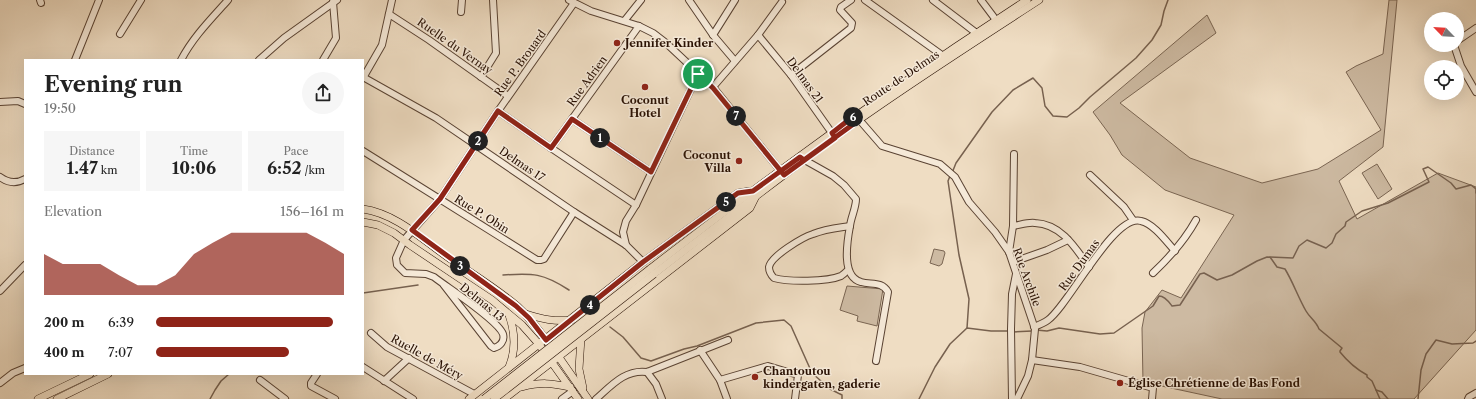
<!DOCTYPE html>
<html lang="en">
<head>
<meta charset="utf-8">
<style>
	body { margin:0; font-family:"Libre Caslon Text",serif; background:#f6f6f6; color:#222; height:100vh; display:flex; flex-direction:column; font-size:15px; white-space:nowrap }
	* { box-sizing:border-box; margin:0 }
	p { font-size:13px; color:#767676 }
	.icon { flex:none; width:22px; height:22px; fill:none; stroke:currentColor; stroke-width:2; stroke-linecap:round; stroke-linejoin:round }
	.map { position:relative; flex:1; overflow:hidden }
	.sheet { position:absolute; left:24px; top:59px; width:340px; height:316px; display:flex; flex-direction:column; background:#fff; border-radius:0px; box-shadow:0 4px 16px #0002 }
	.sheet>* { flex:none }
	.needle { width:26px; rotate:295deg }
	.controls { position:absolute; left:1424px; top:12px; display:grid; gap:8px }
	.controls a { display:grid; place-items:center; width:40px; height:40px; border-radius:50%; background:#fff; box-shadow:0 4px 16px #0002; font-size:20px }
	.pin { position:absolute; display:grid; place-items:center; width:34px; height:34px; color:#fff; margin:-17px; border:2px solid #fff; border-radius:50%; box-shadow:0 1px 4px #0007 }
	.km { position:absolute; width:20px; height:20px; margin:-10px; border-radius:50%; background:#222; color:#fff; font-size:11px; line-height:20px; text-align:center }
	.round { display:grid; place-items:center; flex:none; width:42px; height:42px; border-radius:21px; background:#f6f6f6 }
	.summary { display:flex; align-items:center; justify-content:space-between; height:68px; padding:0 20px }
	h1 { font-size:22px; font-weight:700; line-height:30px }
	.figures { display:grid; grid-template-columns:repeat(3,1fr); gap:6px; height:68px; padding:4px 20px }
	.figures div { display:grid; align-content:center; border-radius:0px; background:#f6f6f6; text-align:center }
	.figures b { font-size:17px; font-weight:700 }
	.figures small { font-size:11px; font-weight:400 }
	.figures p { font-size:11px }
	.chart { height:112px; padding:8px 20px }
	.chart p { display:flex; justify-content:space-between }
	.chart svg { width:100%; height:72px; margin-top:4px; fill:#8f2418; opacity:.7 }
	ul { padding:0 20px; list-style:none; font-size:13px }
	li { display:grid; grid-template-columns:64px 48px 1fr; align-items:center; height:30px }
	li i { height:10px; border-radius:5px; background:#8f2418 }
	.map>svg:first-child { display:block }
	.green { fill:#cdbaa2; stroke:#7a6552 }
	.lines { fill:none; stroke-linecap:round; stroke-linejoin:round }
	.stream { stroke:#77614f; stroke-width:1.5 }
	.minor-casing { stroke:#5a4333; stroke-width:8 }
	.major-casing { stroke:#281003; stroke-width:8 }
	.minor { stroke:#f5e9d8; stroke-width:6 }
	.major { stroke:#efddc3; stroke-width:7 }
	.major-bridge-casing { stroke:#281003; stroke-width:8; stroke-linecap:butt }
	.major-bridge { stroke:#efddc3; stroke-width:7 }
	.route-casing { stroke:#fff; stroke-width:8 }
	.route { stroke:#8f2418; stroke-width:5 }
	.poi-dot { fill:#8f2418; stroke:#f5e9d8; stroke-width:1.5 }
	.labels { text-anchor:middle; stroke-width:3; stroke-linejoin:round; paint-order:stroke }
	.poi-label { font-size:11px; font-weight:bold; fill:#281003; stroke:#f5e9d8; text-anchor:start }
	.street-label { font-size:11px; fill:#281003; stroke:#f5e9d8 }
</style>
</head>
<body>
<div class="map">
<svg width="1476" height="399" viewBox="0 0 1476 399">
	<rect width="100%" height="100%" fill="#efddc3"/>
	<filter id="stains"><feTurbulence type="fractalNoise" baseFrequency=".005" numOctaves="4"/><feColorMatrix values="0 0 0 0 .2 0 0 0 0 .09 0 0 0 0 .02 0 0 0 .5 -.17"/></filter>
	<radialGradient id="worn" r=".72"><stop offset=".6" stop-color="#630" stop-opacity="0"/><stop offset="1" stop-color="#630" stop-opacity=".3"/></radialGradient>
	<g class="green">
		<polygon points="1389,0 1397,0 1383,147 1339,181 1357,219 1438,173 1476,187 1476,330 1414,399 1222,399 1143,382 1142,328 1145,312 1162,290 1181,298 1234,215 1165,190 1122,155 1110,135 1093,112 1207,15 1216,33 1120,103 1190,158 1262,183 1318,169 1381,130 1346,72 1356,66 1383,54"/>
		<polygon points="1377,164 1392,189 1378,199 1362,173"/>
		<polygon points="934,249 944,251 945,253 942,264 939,266 930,263"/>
		<polygon points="847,286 883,289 877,326 857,321 858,316 840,310"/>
	</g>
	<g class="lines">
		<g class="stream">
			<polyline points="952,173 956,163 992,112 1013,90 1033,78 1042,88 1045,106 1053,116 1067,117 1079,108 1090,97 1136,58 1152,40 1161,25 1164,11 1168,0"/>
			<polyline points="950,176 948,181 959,255 969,299 967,328"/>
			<path d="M1270 257 1277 267 1285 269C1293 282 1298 297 1306 311 1310 318 1316 321 1319 329L1342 348 1340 351V352C1348 362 1356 369 1367 375V377L1372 381 1376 390 1382 392 1388 399"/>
			<path d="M503 275C533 273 543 273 569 290"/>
			<polyline points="363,293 418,285"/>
			<polyline points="610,327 623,337 641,358 651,361 684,349 697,346 756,323 784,320 791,326 812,373 830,389 842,395 842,399"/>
			<path d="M1036 330 1047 331 1059 328 1100 334 1114 333 1153 306 1159 296C1165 296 1169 302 1172 306L1180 305 1200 274 1204 273 1217 280 1232 275 1257 261 1267 257 1293 258 1299 246 1307 240 1326 248 1332 243 1336 234 1345 226 1346 222 1362 211 1388 203 1429 182 1423 169 1428 167 1451 183 1456 189 1471 185 1476 189V193"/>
			<polyline points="1012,332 1032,331"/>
			<polyline points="1376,390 1380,399"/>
			<polyline points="210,399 215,390 221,381 229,374"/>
			<polyline points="919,399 935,367 950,344 967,328 991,331 1008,331"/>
			<polyline points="1418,399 1421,370 1426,354 1436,340 1452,344 1473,343 1476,341"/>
		</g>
		<g class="minor-casing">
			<g id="minor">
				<polyline points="40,0 41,3"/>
				<polyline points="569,0 591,11 639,26 653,33 666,43 713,87 783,174"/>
				<polyline points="689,0 713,35 735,61"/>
				<polyline points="865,0 946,58"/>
				<polyline points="933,0 979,35"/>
				<polyline points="981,0 999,24"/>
				<polyline points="461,12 462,0"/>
				<polyline points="389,14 429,40 508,96"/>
				<polyline points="625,20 641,0"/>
				<polyline points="120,34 141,0"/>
				<polyline points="713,35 735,0"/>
				<polyline points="758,35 791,75 834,136"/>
				<polyline points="1457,41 1476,28"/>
				<polyline points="1454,45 1461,66 1476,92"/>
				<polyline points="75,60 99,0"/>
				<path d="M181 60C193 37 211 19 228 0"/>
				<polyline points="259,60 284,38 337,0"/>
				<polyline points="323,60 336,38 333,2"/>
				<polyline points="791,75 851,28 852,23 840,10 841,7 851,0"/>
				<polyline points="363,77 436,118 574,212 626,245 643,262"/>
				<polyline points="481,77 496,53 493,0"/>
				<polyline points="363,78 382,45 392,0"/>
				<polyline points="713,87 758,35 782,2"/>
				<polyline points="0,102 18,101 25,104"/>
				<polyline points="498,111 551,148 636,205"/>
				<polyline points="856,116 882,146 940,164 955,177 969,202 995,232 1009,252 1035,329 1032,360 1028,376 1017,399"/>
				<polyline points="572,119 651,172"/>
				<polyline points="551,148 639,26"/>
				<polyline points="363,151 537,260 541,260 544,259 574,212"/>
				<path d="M801 158 833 176 844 185 856 199C856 208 851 217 850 226 847 242 841 277 861 282 871 285 882 281 888 292L876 361"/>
				<polyline points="1090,175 1124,207 1133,220"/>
				<path d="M0 177C8 183 16 184 25 179"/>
				<path d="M1013 226C1020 225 1028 222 1035 223 1061 224 1075 247 1089 267"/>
				<polyline points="626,245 623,232 626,221 636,205 698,74"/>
				<polyline points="1009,252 1013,226 1014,154"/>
				<polyline points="1013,262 1047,250 1068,240"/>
				<path d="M848 270C846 272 844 274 841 276 827 282 788 282 774 278 771 275 769 271 769 267 771 256 803 237 813 234 825 229 837 228 850 226"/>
				<path d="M1153 273C1170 257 1185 240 1196 220"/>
				<path d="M443 284 491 346 494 348C500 346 505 341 503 334 498 320 448 288 434 277L426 274 405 273 397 265 396 258 404 240 440 199 496 114 574 3"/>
				<polyline points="0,291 25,265"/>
				<path d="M1034 327C1039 325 1044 323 1048 320 1069 305 1114 213 1141 221 1154 224 1166 241 1175 251"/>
				<polyline points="371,333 387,347 474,394"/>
				<polyline points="700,350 720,380 727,399"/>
				<polyline points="1032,360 1080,367 1153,388 1152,399"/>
				<polyline points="363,367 413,399"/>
				<polyline points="647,372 728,340"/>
				<polyline points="647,372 656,384 662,399"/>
				<polyline points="317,374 311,383 311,386 335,399"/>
				<polyline points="260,380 285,399"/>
				<polyline points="720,380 768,366 798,375 795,399"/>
				<polyline points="384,381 409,358"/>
				<polyline points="0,383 13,373 25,368"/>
				<polyline points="562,399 573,391"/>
				<path d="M596 399C611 386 625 369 647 372"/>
				<polyline points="1012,399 1011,329 1012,294 1016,274"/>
				<polyline points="1468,399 1469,397 1476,393"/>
			</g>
		</g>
		<g class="major-casing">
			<g id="major">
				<path d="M363 209C398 214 425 242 452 260 474 275 497 289 517 306 529 317 539 330 548 343"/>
				<polyline points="363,222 378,225 394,233 410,245 492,300 522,325 538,343 578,399"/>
				<path d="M650 269C772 174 897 84 1027 0"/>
				<path d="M654 274C722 222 790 169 860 119 918 78 979 39 1039 0"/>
				<path d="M526 314C542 319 555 322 571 320"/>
				<path d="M509 315C515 332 516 350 509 367"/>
				<polyline points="581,338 579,369 583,388"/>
				<polyline points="556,353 588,399"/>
				<path d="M521 387C542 382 550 383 570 387"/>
				<polyline points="38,399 90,374"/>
				<polyline points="57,399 108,374"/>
				<polyline points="469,399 643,262 738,193 750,191"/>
				<polyline points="504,399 750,208 755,198"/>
			</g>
		</g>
		<use href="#minor" class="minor"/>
		<use href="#major" class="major"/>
		<g class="major-bridge-casing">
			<g id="major-bridge">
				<polyline points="484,399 650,269"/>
				<polyline points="494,399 654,274"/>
			</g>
		</g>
		<use href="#major-bridge" class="major-bridge"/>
	</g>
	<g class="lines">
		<g class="route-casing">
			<polyline id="route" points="698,74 651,172 572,119 551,148 498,111 440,199 412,230 516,306 529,318 546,340 643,262 738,193 753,191 800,157 804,160 859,120 855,115 832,133 835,138 784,175 780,170 713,88 698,74"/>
		</g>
		<use href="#route" class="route"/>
	</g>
	<g class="poi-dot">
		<circle cx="617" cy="43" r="4"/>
		<circle cx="645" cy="87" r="4"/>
		<circle cx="739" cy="161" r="4"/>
		<circle cx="755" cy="377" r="4"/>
		<circle cx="1120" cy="383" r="4"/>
	</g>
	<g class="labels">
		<g class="poi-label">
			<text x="625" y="47">Jennifer Kinder</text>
			<text x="645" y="104" text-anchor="middle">Coconut<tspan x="645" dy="13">Hotel</tspan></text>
			<text x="731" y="159" text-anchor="end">Coconut<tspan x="731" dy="13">Villa</tspan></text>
			<text x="763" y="375">Chantoutou<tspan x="763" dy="13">kindergaten, gaderie</tspan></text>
			<text x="1128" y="387">Église Chrétienne de Bas Fond</text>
		</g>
		<g class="street-label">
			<text transform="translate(455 46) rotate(35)" y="4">Ruelle du Vernay</text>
			<text transform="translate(520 63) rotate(-54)" y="4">Rue P. Brouard</text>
			<text transform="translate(901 78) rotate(-34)" y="4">Route de Delmas</text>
			<text transform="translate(805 80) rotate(54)" y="4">Delmas 21</text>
			<text transform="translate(587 81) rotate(-54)" y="4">Rue Adrien</text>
			<text transform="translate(522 164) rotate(34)" y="4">Delmas 17</text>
			<text transform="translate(482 214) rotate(32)" y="4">Rue P. Obin</text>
			<text transform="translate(1079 265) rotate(-54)" y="4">Rue Dumas</text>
			<text transform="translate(1027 277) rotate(70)" y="4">Rue Archile</text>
			<text transform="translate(482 302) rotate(39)" y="4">Delmas 13</text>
			<text transform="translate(427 357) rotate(29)" y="4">Ruelle de Méry</text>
		</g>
	</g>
	<rect width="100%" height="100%" filter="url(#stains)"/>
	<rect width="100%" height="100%" fill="url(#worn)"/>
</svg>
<div class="controls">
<a><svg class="needle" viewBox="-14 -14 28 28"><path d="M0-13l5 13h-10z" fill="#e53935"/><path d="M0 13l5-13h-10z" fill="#767676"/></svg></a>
<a><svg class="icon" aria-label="locate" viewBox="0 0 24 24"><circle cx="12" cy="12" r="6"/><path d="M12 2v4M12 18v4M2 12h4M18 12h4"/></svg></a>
</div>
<div class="pin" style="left:698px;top:74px;background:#1e9e55"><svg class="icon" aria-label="arrive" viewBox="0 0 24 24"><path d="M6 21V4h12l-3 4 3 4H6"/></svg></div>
<b class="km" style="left:600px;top:138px">1</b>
<b class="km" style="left:478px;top:141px">2</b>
<b class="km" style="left:460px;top:266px">3</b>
<b class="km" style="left:590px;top:305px">4</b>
<b class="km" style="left:726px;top:202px">5</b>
<b class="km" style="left:853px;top:117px">6</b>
<b class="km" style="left:736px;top:116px">7</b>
<section class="sheet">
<div class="summary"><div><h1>Evening run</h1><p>19:50</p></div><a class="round"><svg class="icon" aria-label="share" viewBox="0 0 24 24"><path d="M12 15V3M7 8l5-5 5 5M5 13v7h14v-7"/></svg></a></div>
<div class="figures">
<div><p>Distance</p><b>1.47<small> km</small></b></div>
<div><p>Time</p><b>10:06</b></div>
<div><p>Pace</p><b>6:52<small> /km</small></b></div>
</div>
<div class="chart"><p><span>Elevation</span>156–161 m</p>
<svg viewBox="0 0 160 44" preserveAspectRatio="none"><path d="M0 44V19L10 25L20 25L30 25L40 32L50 38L60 38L70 32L80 19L90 12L100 6L110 6L120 6L130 6L140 6L150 12L160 19V44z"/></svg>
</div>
<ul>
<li><b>200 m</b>6:39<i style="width:94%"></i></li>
<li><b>400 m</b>7:07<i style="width:71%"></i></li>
</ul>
</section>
</div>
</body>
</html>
